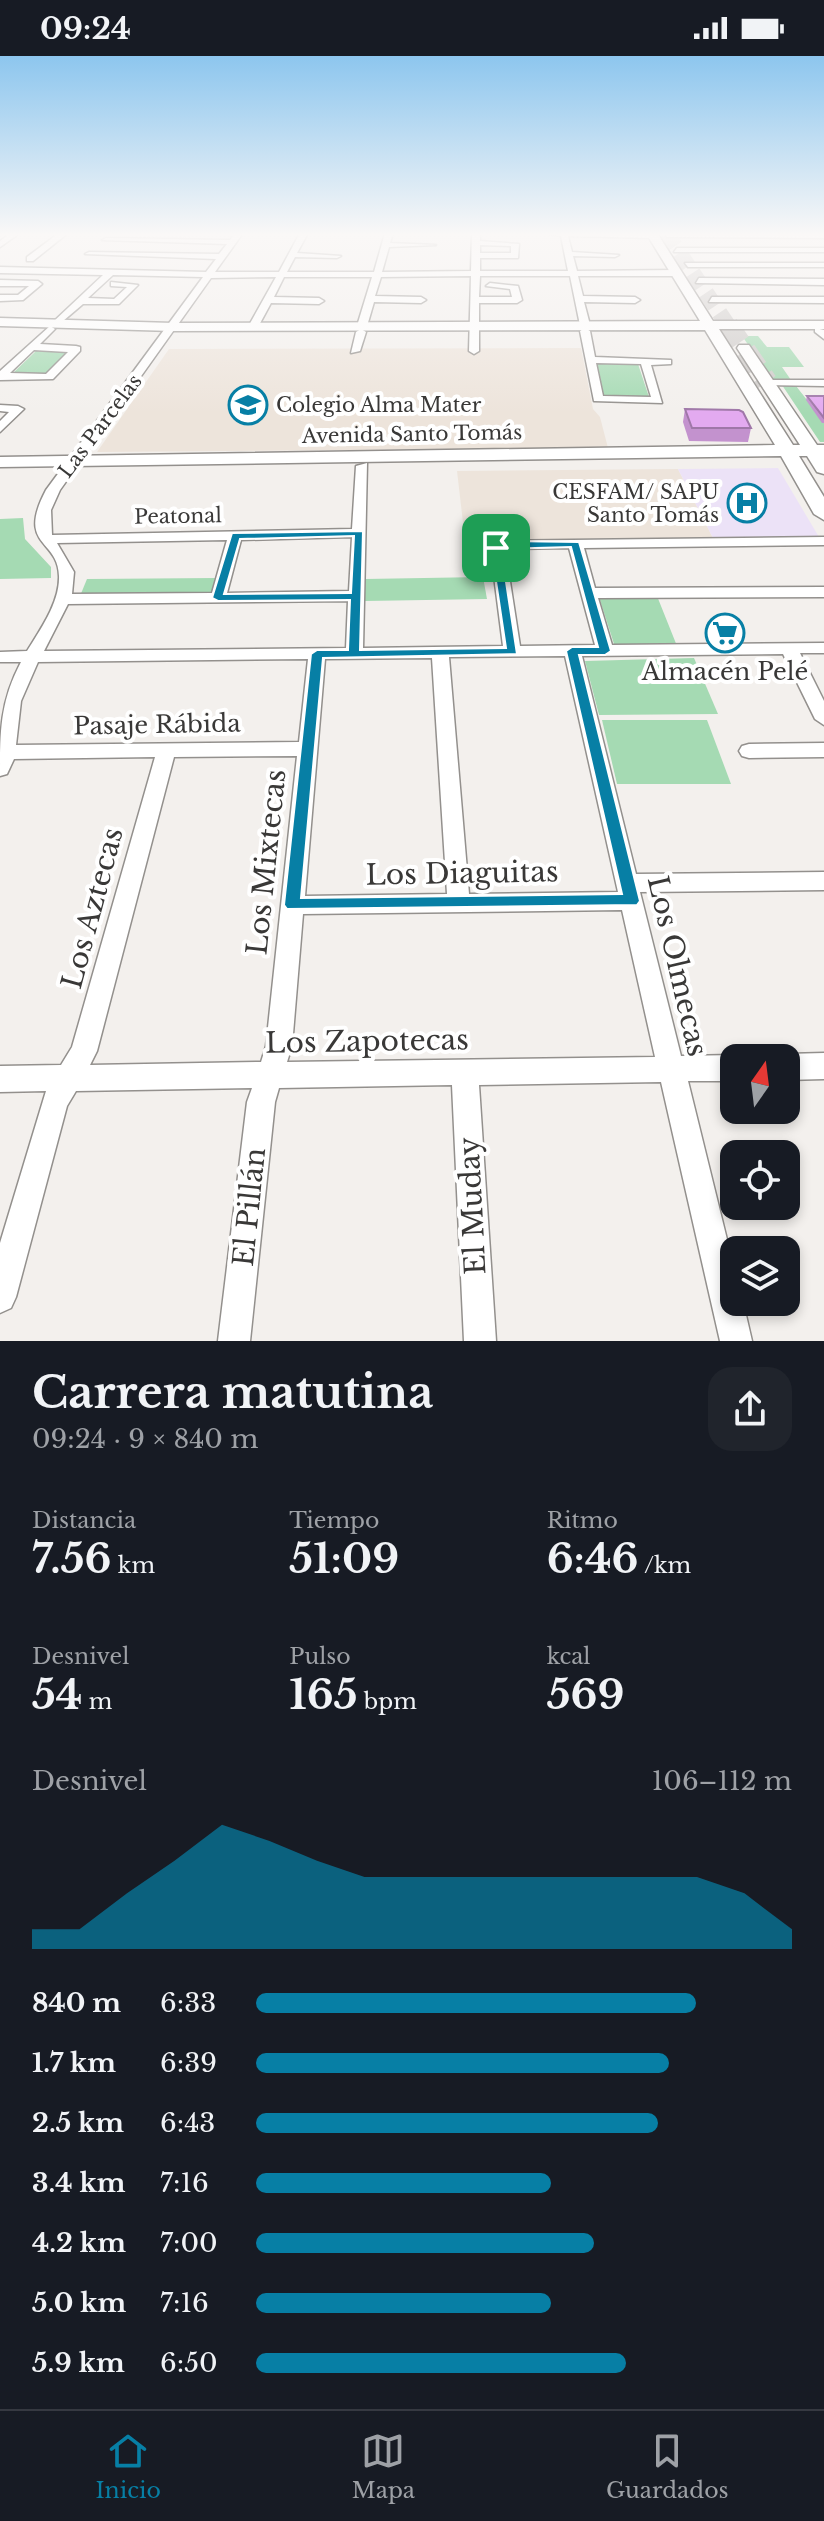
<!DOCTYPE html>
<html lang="es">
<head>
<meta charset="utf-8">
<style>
	body { margin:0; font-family:"Libre Baskerville",serif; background:#20242c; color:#f1f3f6; height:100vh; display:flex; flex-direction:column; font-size:30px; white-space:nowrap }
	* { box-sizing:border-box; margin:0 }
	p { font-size:26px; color:#9ea1a6 }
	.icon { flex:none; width:44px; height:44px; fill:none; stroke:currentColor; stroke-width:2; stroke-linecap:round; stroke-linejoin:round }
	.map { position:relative; height:1285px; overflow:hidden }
	.panel { display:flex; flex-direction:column; background:#171b24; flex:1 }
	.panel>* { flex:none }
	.needle { width:52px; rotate:14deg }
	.controls { position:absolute; left:720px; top:988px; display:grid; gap:16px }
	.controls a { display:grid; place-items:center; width:80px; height:80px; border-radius:16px; background:#171b24; box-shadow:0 4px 12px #0003; font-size:40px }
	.pin { position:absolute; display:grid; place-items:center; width:68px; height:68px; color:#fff; margin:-34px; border-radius:16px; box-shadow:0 4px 12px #0006 }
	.round { display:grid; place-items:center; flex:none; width:84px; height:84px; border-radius:24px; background:#20242c }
	.head { display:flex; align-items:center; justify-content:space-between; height:136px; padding:0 32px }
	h1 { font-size:44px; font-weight:700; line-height:60px }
	.figures { display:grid; grid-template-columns:repeat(3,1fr); gap:12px; height:136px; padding:8px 32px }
	.figures div { display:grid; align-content:center }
	.figures b { font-size:40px; font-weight:700 }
	.figures small { font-size:22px; font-weight:400 }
	.figures p { font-size:22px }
	.chart { height:224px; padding:16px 32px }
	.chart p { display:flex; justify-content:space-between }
	.chart svg { width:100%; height:144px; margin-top:8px; fill:#077fa5; opacity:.7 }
	ul { padding:0 32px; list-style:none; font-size:26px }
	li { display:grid; grid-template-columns:128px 96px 1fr; align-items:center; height:60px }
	li i { height:20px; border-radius:10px; background:#077fa5 }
	.status { display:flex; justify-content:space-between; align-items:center; height:56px; padding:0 40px; background:#171b24; direction:ltr }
	.status svg { height:22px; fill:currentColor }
	.menu { display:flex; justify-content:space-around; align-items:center; height:112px; border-top:2px solid #363941; background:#171b24; font-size:22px; color:#9ea1a6 }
	.menu a { display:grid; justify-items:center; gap:4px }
	.menu .active { color:#077fa5 }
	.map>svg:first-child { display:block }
	.built { fill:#ede4db }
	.medical { fill:#ece2f7 }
	.green { fill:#a5dab3 }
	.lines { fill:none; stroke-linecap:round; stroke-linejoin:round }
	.highway-tunnel-far1 { stroke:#cecbc9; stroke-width:16; stroke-dasharray:16 8; stroke-linecap:butt }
	.highway-tunnel { stroke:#cecbc9; stroke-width:21; stroke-dasharray:21 10; stroke-linecap:butt }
	.street-casing { stroke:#93908d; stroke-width:3 }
	.secondary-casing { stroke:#93908d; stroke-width:3 }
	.street { fill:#fff; fill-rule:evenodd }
	.secondary { fill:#fff; fill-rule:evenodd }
	.wall { fill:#c392ce }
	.building { fill:#e3aaf0; stroke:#9f77a8; stroke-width:2 }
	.route { fill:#077fa5; stroke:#fff; stroke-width:2; fill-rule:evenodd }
	.labels { text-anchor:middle; stroke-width:8; stroke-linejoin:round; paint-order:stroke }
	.far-poi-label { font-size:20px; fill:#393837; stroke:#fff; text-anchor:start }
	.far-street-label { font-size:20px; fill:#393837; stroke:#fff }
	.poi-label { font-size:24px; fill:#393837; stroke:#fff }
	.street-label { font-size:24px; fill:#393837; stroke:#fff }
	.near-street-label { font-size:28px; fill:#393837; stroke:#fff }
</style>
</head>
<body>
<div class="status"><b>09:24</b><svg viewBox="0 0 49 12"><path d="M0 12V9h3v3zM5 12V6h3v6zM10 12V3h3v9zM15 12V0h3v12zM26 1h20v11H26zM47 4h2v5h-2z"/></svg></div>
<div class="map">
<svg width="824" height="1285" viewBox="0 0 824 1285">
	<rect width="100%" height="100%" fill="#f3f0ed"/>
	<g class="built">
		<polygon points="581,292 593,353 600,361 608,392 97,396 169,293"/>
		<polygon points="678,413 713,482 465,484 457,415"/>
	</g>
	<polygon class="medical" points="778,412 819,481 713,482 678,413"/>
	<g class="green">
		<polygon points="742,280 758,280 767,291 789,291 804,311 782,311 791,324 773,324"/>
		<polygon points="36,295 68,296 46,319 12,318"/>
		<polygon points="597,307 638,308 649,341 604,340"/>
		<polygon points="782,329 796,330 807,344 824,344 824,386 820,386"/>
		<polygon points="23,462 25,483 51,511 51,522 0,523 0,463"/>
		<polygon points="483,521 487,543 365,545 365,523"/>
		<polygon points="215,522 211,539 80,540 87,523"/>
		<polygon points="657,540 677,590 615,591 599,541"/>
		<polygon points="694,602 718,658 599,659 585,605"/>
		<polygon points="602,664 707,664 731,728 617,728"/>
	</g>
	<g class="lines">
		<polyline class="highway-tunnel-far1" points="666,177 729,271"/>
		<polyline class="highway-tunnel" points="728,269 767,326"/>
		<g class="street-casing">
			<g id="street">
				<polygon points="11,177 20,177 0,191 0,185"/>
				<polygon points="59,177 68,177 33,205 27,205 27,201"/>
				<path d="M235 177H243L215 216H279L300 177H308L297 197 341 200 337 202 295 201 287 216H374L385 177H393L390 187 436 189 389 191 382 216 471 215 472 177H480V185L519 188 518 202H480V215H568L561 180 542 177H638L656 180 652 182 568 180 572 196 619 199 615 201 573 200 577 215 676 214 680 217 676 220H578L583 240 635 241 640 244 635 247 584 246 590 269 585 272 580 269 570 220H480L479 241H512L510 233 486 230 490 227 518 230 522 244 517 247H479V295L474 298 469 295 471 220 381 221 375 240 421 241 426 244 421 247 374 246 367 270 362 273 357 270 372 221H284L274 241 319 242 324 245 319 248 271 247 258 271 253 274 248 271 276 221 211 222 60 434 51 454 52 479 352 473 356 410 367 407 363 592 503 590 490 489 497 485 824 481V489L584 492 595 532 824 531V541L598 542 612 589 824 587V597H800L824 645V669L815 663 783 598 582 600 636 818 824 816V834L640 836 681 1000 734 999 741 1002H734V1025H688L734 1212V1246H743L752 1285H720L661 1026 479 1029 496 1285H464L452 1029 279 1032 275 1046 250 1285H218L247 1046 252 1032 76 1035 67 1050 16 1241 11 1252 0 1257V1187L46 1035 0 1036V1010L61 1009 72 991 155 701 14 703 7 718 0 720C0 675 0 646 21 606H0V596L27 595C40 574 60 546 59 520 58 482 16 491 46 434L203 221 113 219 88 242 114 243 127 231 111 230V226L138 229 119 248H83L56 271 53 270V266L103 219 0 217V211L206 216 216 203 85 198 89 196 219 198 227 188 102 184 106 182 230 184ZM480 189 511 190V197H480ZM352 481 349 535 227 537 241 484ZM227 484 212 537 72 538 74 516 57 487ZM569 492 595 589 520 590 505 493ZM348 545 346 592 44 595 68 548ZM565 600 618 836 469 838 449 601ZM432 602 447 838 305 840 325 603ZM308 603 299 686 16 689 21 645 38 606ZM297 700 266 990 261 1006 90 1009 97 995 174 701ZM622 854 655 1001 287 1006 292 990 303 858Z"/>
				<polygon points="665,177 824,178 824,182 667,181"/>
				<polygon points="677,192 824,192 824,196 674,196"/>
				<polygon points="685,207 824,207 824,211 688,211"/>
				<polygon points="699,222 824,223 824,229 696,227"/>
				<polygon points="0,224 38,225 42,228 23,244 0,245 0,239 18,239 29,230 0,230"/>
				<polygon points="712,241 824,241 824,247 709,246"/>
				<path d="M50 270 55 273 40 288 76 290 80 291V295L53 323 0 324V315ZM34 294 68 296 46 318 10 317Z"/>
				<path d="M585 272 590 275 595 301 671 304V308L651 309 662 347 594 345 580 275ZM596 307 641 308 651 341 603 340Z"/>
				<polygon points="815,272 824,274 824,283 815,276"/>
				<polygon points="361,273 366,276 360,295 351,297 356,276"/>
				<polygon points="768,324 824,324 824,330 764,329 763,327"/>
				<polygon points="0,349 18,350 24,353 0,376 0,365 9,356 0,355"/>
				<polygon points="824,687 824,701 749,702 742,700 739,695 742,690 749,688"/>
				<polygon points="824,997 824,1023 786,1024 786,1002 777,1002 786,998"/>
			</g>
		</g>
		<g class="secondary-casing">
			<polygon id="secondary" points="646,177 657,177 713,265 824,265 824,273 719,273 793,389 800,389 737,292 739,289 749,289 817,389 824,389 824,418 817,416 807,400 799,400 824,441 824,464 814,458 781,400 0,411 0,401 775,389 705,274 173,275 0,270 0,262 173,267 700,265"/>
		</g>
		<use href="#street" class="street"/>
		<use href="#secondary" class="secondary"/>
	</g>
	<g class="wall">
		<polygon points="807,340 824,340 824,367 822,367 806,344"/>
		<polygon points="685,353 751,372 748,386 689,385 683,366"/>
	</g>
	<g class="building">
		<polygon points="807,340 824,340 824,362"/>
		<polygon points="685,353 739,354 743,356 751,372 692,372"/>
	</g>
	<linearGradient id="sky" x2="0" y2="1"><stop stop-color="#8dc6ee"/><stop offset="0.5" stop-color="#faf8f7"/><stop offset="1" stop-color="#faf8f7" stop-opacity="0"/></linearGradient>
	<rect width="824" height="357" fill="url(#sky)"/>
	<path class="route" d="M363 475 360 594 506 592 491 492 501 485 579 486 611 595 605 599H579L640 845 637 849 287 853 284 849 311 598 317 594H348L350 544 218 545 212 542 232 477ZM354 480 351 537 224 538 240 483ZM571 491 598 591H572L566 595 622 838 301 842 323 602 517 598 501 493Z"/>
	<defs>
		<g id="school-ring" transform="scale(2)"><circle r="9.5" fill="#fff" stroke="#077fa5" stroke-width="1.5"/><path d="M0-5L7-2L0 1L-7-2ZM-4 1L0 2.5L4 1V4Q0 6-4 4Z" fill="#077fa5"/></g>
		<g id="hospital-ring" transform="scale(2)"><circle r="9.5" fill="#fff" stroke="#077fa5" stroke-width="1.5"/><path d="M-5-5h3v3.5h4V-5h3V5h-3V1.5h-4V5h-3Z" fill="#077fa5"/></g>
		<g id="supermarket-ring" transform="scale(2)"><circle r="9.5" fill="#fff" stroke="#077fa5" stroke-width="1.5"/><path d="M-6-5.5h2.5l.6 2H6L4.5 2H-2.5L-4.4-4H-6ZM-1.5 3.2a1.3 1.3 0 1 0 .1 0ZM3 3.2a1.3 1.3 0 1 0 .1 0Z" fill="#077fa5"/></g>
	</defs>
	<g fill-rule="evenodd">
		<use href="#school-ring" x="248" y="349"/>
		<use href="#hospital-ring" x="747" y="447"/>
		<use href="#supermarket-ring" x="725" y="577"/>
	</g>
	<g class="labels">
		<g class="far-poi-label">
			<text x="276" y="356">Colegio Alma Mater</text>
			<text x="719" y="443" text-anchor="end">CESFAM/ SAPU<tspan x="719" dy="23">Santo Tomás</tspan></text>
		</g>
		<g class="far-street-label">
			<text transform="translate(100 370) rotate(-53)" y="7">Las Parcelas</text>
			<text transform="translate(412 378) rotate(-1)" y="7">Avenida Santo Tomás</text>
			<text transform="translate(178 460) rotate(-1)" y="7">Peatonal</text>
		</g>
		<g class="poi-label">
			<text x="725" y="624">Almacén Pelé</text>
		</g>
		<g class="street-label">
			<text transform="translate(157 669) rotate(-1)" y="8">Pasaje Rábida</text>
		</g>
		<g class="near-street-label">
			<text transform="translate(266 806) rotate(-84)" y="10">Los Mixtecas</text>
			<text transform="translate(462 817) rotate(-1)" y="10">Los Diaguitas</text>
			<text transform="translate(92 852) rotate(-75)" y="10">Los Aztecas</text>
			<text transform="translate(678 910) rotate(77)" y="10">Los Olmecas</text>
			<text transform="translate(367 985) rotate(-1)" y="10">Los Zapotecas</text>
			<text transform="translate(472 1150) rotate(-93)" y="10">El Muday</text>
			<text transform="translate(249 1151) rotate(-84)" y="10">El Pillán</text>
		</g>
	</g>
</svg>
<div class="controls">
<a><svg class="needle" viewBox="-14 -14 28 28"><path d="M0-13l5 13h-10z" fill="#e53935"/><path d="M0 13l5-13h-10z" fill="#9ea1a6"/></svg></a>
<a><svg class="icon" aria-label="locate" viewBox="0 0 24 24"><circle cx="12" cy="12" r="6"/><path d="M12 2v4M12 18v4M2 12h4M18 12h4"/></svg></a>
<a><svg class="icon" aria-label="layers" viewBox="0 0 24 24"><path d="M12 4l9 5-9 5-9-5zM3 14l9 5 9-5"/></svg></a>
</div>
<div class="pin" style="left:496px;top:492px;background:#1e9e55"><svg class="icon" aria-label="arrive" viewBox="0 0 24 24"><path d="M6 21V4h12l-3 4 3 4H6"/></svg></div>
</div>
<section class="panel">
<div class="head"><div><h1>Carrera matutina</h1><p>09:24 · 9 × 840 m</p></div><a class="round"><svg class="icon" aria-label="share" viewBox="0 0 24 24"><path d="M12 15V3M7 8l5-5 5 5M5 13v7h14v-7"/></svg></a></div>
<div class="figures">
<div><p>Distancia</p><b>7.56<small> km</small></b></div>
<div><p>Tiempo</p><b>51:09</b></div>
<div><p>Ritmo</p><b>6:46<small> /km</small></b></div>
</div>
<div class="figures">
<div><p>Desnivel</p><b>54<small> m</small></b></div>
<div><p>Pulso</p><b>165<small> bpm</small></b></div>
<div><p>kcal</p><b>569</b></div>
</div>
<div class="chart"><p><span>Desnivel</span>106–112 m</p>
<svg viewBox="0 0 160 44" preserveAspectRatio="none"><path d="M0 44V38L10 38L20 27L30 17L40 6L50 11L60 17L70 22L80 22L90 22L100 22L110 22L120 22L130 22L140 22L150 27L160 38V44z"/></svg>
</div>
<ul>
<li><b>840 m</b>6:33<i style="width:82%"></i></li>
<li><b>1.7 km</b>6:39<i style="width:77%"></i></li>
<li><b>2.5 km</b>6:43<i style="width:75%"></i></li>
<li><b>3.4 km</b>7:16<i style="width:55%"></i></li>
<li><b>4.2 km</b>7:00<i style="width:63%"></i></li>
<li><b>5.0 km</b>7:16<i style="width:55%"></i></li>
<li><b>5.9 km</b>6:50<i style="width:69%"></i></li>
</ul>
</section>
<nav class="menu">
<a class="active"><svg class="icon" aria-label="home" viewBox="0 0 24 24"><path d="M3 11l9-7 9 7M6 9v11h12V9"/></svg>Inicio</a>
<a><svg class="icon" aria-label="map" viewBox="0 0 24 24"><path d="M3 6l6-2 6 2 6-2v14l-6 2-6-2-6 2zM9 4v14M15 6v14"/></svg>Mapa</a>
<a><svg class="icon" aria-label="saved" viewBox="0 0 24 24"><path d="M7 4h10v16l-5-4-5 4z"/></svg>Guardados</a>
</nav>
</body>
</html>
